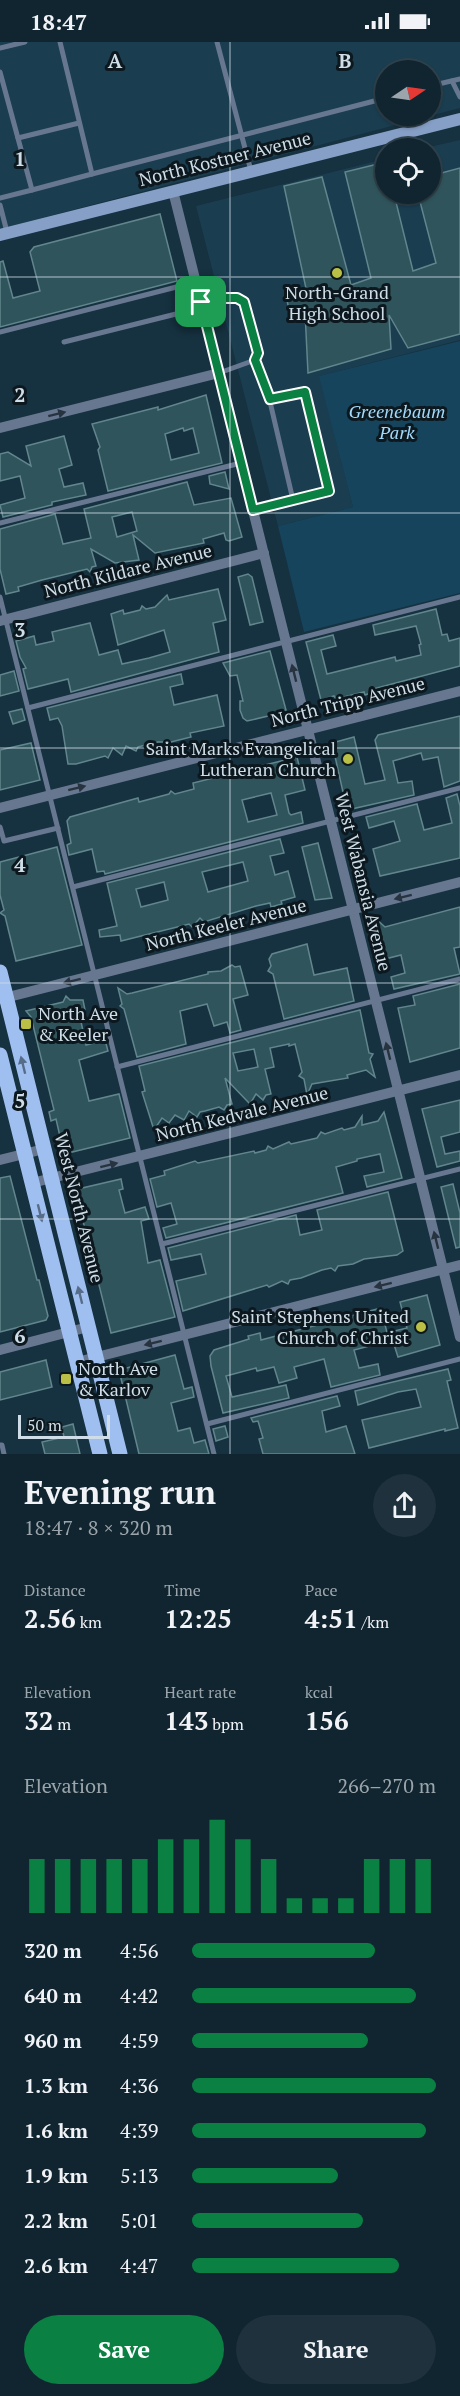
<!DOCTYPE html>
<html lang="en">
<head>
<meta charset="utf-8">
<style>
	body { margin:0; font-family:"PT Serif",serif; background:#1e313c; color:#f1f3f6; height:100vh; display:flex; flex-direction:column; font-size:22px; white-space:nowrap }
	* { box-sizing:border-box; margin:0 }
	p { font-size:20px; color:#9ca5ab }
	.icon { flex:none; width:33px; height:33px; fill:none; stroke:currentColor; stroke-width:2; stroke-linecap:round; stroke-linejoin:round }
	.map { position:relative; height:1412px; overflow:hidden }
	.panel { display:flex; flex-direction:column; background:#102530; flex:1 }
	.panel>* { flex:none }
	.needle { width:39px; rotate:77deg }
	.tools { position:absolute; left:375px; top:18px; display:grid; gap:12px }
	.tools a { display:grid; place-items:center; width:66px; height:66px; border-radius:50%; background:#102530; box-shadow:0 2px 4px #0004,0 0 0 2px #30424c; font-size:30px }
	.scale { position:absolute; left:18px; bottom:15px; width:92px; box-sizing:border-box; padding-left:6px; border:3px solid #cedde7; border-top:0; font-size:16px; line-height:21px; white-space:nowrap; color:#cedde7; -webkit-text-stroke:4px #0c181e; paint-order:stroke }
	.pin { position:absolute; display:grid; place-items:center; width:51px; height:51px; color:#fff; margin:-26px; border-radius:12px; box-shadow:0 3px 9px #0006 }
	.round { display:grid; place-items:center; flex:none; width:63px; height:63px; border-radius:32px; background:#1e313c }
	.headline { display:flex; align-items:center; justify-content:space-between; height:102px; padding:0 24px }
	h1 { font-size:33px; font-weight:800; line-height:45px }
	.stats { display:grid; grid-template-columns:repeat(3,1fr); gap:9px; height:102px; padding:6px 24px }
	.stats div { display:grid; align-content:center }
	.stats b { font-size:26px; font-weight:800 }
	.stats small { font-size:16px; font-weight:400 }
	.stats p { font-size:16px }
	.chart { height:168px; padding:12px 24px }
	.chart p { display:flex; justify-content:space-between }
	.chart svg { width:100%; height:108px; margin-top:6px; stroke:#0b8043; stroke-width:6 }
	.cta { display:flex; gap:12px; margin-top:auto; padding:12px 24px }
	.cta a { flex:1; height:69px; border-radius:36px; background:#0b8043; color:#fff; font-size:24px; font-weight:800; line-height:69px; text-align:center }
	.cta a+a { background:#1e313c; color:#f1f3f6 }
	ul { padding:0 24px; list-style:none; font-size:20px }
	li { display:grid; grid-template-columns:96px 72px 1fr; align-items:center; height:45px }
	li i { height:15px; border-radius:8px; background:#0b8043 }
	.status { display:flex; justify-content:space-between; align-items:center; height:42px; padding:0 30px; background:#102530; direction:ltr }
	.status svg { height:16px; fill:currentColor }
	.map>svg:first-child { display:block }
	.built { fill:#1a3d50; fill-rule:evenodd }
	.green { fill:#15445c }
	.building { fill:#30545b; stroke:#61868d; stroke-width:1.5; fill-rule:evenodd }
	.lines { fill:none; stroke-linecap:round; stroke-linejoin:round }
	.lane { stroke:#67778f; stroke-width:5 }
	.street { stroke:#67778f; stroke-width:10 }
	.secondary { stroke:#869fc6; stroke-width:12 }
	.primary { stroke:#9fbff1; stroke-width:15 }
	.oneway { fill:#273440 }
	.oneway2 { fill:#566c88 }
	.route-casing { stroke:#fff; stroke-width:12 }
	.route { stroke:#0b8043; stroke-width:8 }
	.grid { fill:none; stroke:#cedde7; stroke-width:1.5; stroke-opacity:0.55 }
	.poi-dot { fill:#bac045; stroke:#0c181e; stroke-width:2 }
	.labels { text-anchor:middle; stroke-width:6; stroke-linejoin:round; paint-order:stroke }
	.street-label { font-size:18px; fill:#cedde7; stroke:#0c181e }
	.poi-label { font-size:18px; fill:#cedde7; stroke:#0c181e; text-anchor:end }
	.park-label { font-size:18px; font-style:italic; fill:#a2dafc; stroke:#0c181e }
	.grid-label { font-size:20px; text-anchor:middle; font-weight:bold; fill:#cedde7; stroke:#0c181e; stroke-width:6; stroke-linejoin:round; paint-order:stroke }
</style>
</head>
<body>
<div class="status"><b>18:47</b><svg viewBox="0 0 49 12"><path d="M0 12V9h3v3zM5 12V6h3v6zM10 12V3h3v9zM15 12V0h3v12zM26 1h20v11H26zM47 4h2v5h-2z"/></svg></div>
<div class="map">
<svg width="460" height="1412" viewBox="0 0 460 1412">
	<rect width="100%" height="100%" fill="#163140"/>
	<g class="built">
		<path d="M0 0H460V66L0 187ZM386 28H430V74H386Z"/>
		<polygon points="460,98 460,298 320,334 353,465 278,484 196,164 385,117 386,152 430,152 430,106 425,106"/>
	</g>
	<polygon class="green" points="460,299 460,551 304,590 278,484 353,465 319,334"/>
	<g class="building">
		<polygon points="386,120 386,152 394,152 413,229 436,221 418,152 430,152 430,134 460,126 460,292 408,306 389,273 391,307 308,331 305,270 290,274 287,258 307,251 284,144 322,135 351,243 371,236 345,130"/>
		<polygon points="160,172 177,239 0,285 0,220 3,219 13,256 40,249 30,210 34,205"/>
		<path d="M206 353 222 421 108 449 98 408 100 405 92 382 158 365V368ZM183 386 184 389 193 386 199 411 171 418 165 392Z"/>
		<polygon points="64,394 72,423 59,427 64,445 83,441 86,453 52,460 52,463 3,475 0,463 25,456 20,434 0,439 0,412 8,410 31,424 26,404"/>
		<polygon points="225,430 229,447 210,442 209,434"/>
		<path d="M187 440 194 463 231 456 242 495 229 499 226 498 224 491 203 497 204 501 155 511 133 493 139 518 115 521 91 507 96 524 92 525 90 530 87 527 42 538 18 545 19 549 6 552 0 527V487L55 472 63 502 91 496 84 467ZM132 470 137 489 117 495 112 475Z"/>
		<polygon points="248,532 252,535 263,580 250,583 238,535"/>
		<polygon points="218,547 226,578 213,581 219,610 71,650 68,637 28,647 23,627 26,626 20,615 16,599 34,594 36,603 54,599 52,590 90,581 99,613 118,608 122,622 149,616 170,610 164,588 118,603 111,572 123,568 124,572 140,568 142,564 146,567 155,565 167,553 169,558"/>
		<polygon points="436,567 442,593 447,592 449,599 460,596 460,624 373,647 374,650 365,653 364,650 336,657 334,654 321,658 306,600 333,593 336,604 321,608 327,632 395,615 396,619 421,613 419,603 421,602 416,584 375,593 373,583"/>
		<polygon points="270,609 286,668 277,670 277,672 247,679 243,676 240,668 240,659 243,659 237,633 230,634 223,621"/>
		<polygon points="14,629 19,649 0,654 0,633"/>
		<polygon points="181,632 183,642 170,645 174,663 217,653 224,684 190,691 191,695 171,700 158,700 138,705 136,709 126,704 122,713 113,706 108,716 105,714 76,722 68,722 62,684 58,676 50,678 47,666"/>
		<polygon points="22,667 25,678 13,682 9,670"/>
		<polygon points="460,674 460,739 444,745 438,715 423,718 421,711 393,719 398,741 412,739 414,753 347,768 332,701 354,695 365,742 385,738 375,698 378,693"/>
		<polygon points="31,701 40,738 0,748 0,708"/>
		<path d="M297 715 305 748 285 753 289 771 291 773 301 770 303 781 105 832 104 829 97 830 92 807 69 813 67 803 71 801 67 779 70 775 138 756 139 760 169 752 171 749 175 752 194 747 193 741ZM271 751 277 773 248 780 242 758Z"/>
		<polygon points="457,752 460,764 460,816 380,834 373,807 400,799 394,779 369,786 366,775 417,762 424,788 452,781 446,756"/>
		<path d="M280 797 284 811 270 814 275 833 288 829 295 855 281 859 282 862 271 865 270 861 256 864 204 880 200 876 192 885 189 882 121 899 120 893 100 895 99 888 117 884 107 841ZM243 820 248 839 208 850 202 830ZM164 840 168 858 141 865 136 847Z"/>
		<polygon points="318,801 332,856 315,858 302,805"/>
		<polygon points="57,805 82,903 16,919 5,874 0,871 4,868 0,853 0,820"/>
		<polygon points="460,865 460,905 454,906 460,932 394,947 391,935 405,931 401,913 385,917 375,876 385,885"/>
		<polygon points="307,902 314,933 347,926 354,959 284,977 273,932 268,929 271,924 269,917 272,912"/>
		<polygon points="232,923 235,925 240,924 248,953 233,957 241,988 230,991 227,980 214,984 207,962 180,969 186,1002 137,1015 124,967 120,964 122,962 118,946 127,952 132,951 208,932 208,930 221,929"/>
		<polygon points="460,942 460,1006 410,1020 398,966 415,963 413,954"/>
		<polygon points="66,954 70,958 83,958 86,973 80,975 86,1003 105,998 108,1009 79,1018 89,1059 119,1052 130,1096 64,1112 56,1077 51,1079 49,1070 54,1068 31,975 26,969 63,960"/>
		<path d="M360 968 369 1011 373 1012 370 1017 375 1035 366 1028 347 1033 348 1036 312 1042 307 1053 304 1037 299 1034 302 1030 295 1002 289 1004V1002L270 1006 274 1025 265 1027 271 1052 266 1053 263 1058 256 1052 250 1062 225 1036 232 1062 227 1063 224 1068 219 1065 205 1069 200 1070 197 1075 189 1069 184 1078 175 1073 169 1081 162 1076 154 1088 142 1050 145 1049 139 1024ZM254 1007 258 1025 238 1029 233 1011Z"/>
		<polygon points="460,1058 460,1090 441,1095 445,1112 460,1109 460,1119 437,1125 422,1067"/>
		<polygon points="384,1070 402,1136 367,1145 364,1134 384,1130 380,1112 357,1117 357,1119 336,1125 343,1151 166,1196 163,1186 177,1182 171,1161 157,1165 150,1137 165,1133 164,1129 195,1119 198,1121 254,1109 255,1111 266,1108 268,1104 273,1107 289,1100 291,1102 317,1096 321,1090 325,1092 342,1086 344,1088 355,1085 362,1074 362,1083 378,1079"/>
		<polygon points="10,1134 37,1238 39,1238 48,1274 46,1278 0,1290 0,1136"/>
		<polygon points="121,1137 123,1147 119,1148 125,1171 145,1165 149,1177 141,1179 148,1221 160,1218 175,1275 111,1291 76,1151 78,1147"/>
		<polygon points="453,1142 460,1171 460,1205 456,1206 441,1145"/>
		<polygon points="388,1150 403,1209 397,1213 364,1217 353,1222 338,1224 335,1229 331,1226 322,1228 301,1236 290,1238 288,1242 282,1239 269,1245 267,1243 183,1269 176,1239 206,1232 201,1212 171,1218 168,1206 296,1173 300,1193 322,1188 317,1168"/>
		<polygon points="427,1253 440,1303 398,1315 390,1290 407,1286 400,1260"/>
		<polygon points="381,1266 389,1299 354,1308 359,1326 378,1322 380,1333 331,1345 324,1317 294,1325 297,1336 279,1341 274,1325 257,1329 256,1326 226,1334 232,1355 286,1343 289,1356 223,1371 211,1324 210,1314 214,1308 249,1297 248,1294 260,1291 261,1298"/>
		<polygon points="175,1313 184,1347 192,1345 194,1355 171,1361 178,1389 190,1386 194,1401 205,1398 209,1412 139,1412 119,1328"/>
		<polygon points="46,1318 52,1345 0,1358 0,1330"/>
		<polygon points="448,1327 451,1338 447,1339 458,1386 445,1389 445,1387 369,1406 362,1378 421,1365 416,1347 398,1350 358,1363 355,1349"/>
		<polygon points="337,1354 340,1364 322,1369 326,1390 346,1384 355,1412 263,1412 259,1397 263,1396 258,1379 253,1380 251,1376"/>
		<polygon points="73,1382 80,1412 45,1412 42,1400 64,1395 62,1385"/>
		<polygon points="225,1384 228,1395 216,1399 213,1387"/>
	</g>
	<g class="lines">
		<g class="lane">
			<polyline points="60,0 92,132 386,56"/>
			<polyline points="217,0 251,129"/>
			<polyline points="0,6 25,0"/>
			<polyline points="0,30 32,148 0,156"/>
			<polyline points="452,39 460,55"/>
			<polyline points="430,44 460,37"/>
			<polyline points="18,96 79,81"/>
			<polyline points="32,148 92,132"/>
			<polyline points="0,163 7,190"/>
			<polyline points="0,290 196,240"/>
			<path d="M64 300 184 270C197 263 230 247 243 259 249 264 251 278 253 285 255 296 259 308 255 318L219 331"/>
			<polyline points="255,318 267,347 293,458"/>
			<polyline points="253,468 329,449 305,350 270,357"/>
			<polyline points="0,481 241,421"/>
			<polyline points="0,555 214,1412"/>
			<polyline points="28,666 460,555"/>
			<polyline points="0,785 4,799 58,786"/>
			<polyline points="73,845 460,746"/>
			<polyline points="117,1025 460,937"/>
			<polyline points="162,1202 460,1127"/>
			<polyline points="207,1382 460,1317"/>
			<polyline points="0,1403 2,1403 4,1412"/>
		</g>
		<g class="street">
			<polyline points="173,149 460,1295"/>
			<polyline points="0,386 219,331"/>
			<polyline points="0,579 264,511"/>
			<polyline points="0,766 460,649"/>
			<polyline points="1,957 460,840"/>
			<polyline points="0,1118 44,1107"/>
			<polyline points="32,1141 460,1033"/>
			<polyline points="0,1308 88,1285"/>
			<polyline points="77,1320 460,1223"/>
		</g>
		<polyline class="secondary" points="0,193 460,77"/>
		<g class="primary">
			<polyline points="0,930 120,1412"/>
			<polyline points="0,1013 100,1412"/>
		</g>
	</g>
	<defs><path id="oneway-solid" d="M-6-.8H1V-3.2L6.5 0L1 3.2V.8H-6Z" transform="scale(1.5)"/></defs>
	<g class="oneway">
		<use href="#oneway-solid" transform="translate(57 372) rotate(-14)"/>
		<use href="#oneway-solid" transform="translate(294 631) rotate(-104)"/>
		<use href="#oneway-solid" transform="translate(77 746) rotate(-14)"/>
		<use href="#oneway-solid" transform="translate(403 855) rotate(166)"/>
		<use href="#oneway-solid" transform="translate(72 939) rotate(166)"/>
		<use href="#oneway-solid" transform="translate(388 1009) rotate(-104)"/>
		<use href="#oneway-solid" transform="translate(109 1123) rotate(-14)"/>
		<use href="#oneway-solid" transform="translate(436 1198) rotate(-104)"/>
		<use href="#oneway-solid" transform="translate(383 1243) rotate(166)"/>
		<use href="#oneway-solid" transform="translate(153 1301) rotate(166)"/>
	</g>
	<g class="oneway2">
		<use href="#oneway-solid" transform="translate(23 1023) rotate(-104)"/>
		<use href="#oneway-solid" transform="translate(40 1171) rotate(76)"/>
		<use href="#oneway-solid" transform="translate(80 1253) rotate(-104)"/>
	</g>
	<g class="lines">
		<g class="route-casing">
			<polygon id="route" points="218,256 237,256 244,260 258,311 255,318 270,357 305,350 329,449 253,468 201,260"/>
		</g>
		<use href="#route" class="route"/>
	</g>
	<path class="grid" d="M230 0V1412M0 235H460M0 471H460M0 706H460M0 941H460M0 1177H460"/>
	<g class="poi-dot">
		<circle cx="337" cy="231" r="6"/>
		<circle cx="348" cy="717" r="6"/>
		<rect x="20" y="976" width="12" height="12" rx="3"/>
		<circle cx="421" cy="1285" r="6"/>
		<rect x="60" y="1331" width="12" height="12" rx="3"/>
	</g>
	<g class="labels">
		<g class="street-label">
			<text transform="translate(225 117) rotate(-14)" y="6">North Kostner Avenue</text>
			<text transform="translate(128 529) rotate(-14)" y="6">North Kildare Avenue</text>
			<text transform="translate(348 660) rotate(-14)" y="6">North Tripp Avenue</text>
			<text transform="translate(363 840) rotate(76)" y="6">West Wabansia Avenue</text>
			<text transform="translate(226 883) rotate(-14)" y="6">North Keeler Avenue</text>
			<text transform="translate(242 1072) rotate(-14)" y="6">North Kedvale Avenue</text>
			<text transform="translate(79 1166) rotate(76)" y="6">West North Avenue</text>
		</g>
		<g class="poi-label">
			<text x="337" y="257" text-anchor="middle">North-Grand<tspan x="337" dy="21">High School</tspan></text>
			<text x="336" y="713">Saint Marks Evangelical<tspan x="336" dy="21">Lutheran Church</tspan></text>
			<text x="38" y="978" text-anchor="start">North Ave<tspan x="38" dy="21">&amp; Keeler</tspan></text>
			<text x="409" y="1281">Saint Stephens United<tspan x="409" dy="21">Church of Christ</tspan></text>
			<text x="78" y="1333" text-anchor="start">North Ave<tspan x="78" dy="21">&amp; Karlov</tspan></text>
		</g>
		<g class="park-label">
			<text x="397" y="376">Greenebaum<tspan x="397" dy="21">Park</tspan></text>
		</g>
	</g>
	<g class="grid-label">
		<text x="115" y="26">A</text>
		<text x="345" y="26">B</text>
		<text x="20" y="124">1</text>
		<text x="20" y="360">2</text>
		<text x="20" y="595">3</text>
		<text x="20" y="830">4</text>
		<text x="20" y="1066">5</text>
		<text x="20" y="1301">6</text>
	</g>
</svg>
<div class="tools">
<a><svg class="needle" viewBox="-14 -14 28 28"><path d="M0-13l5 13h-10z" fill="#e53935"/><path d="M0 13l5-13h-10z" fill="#9ca5ab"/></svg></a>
<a><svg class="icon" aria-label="locate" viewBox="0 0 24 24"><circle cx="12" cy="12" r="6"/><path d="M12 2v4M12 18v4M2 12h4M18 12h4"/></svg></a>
</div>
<div class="scale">50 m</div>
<div class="pin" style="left:201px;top:260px;background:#1e9e55"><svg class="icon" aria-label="arrive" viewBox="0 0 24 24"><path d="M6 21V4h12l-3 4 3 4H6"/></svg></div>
</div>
<section class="panel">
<div class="headline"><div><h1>Evening run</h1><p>18:47 · 8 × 320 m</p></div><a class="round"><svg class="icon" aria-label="share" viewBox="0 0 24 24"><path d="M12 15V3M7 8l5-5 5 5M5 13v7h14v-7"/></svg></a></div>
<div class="stats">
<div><p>Distance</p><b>2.56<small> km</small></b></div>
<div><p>Time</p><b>12:25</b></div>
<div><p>Pace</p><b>4:51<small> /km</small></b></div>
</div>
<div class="stats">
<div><p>Elevation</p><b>32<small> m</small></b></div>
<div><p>Heart rate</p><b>143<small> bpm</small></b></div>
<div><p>kcal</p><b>156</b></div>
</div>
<div class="chart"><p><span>Elevation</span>266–270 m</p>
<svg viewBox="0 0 160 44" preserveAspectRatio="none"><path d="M5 44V22M15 44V22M25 44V22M35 44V22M45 44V22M55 44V14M65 44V14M75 44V6M85 44V14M95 44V22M105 44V38M115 44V38M125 44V38M135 44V22M145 44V22M155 44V22"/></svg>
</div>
<ul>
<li><b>320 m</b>4:56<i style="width:75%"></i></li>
<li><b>640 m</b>4:42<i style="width:92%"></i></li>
<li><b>960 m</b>4:59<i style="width:72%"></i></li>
<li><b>1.3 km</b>4:36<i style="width:100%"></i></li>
<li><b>1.6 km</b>4:39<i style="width:96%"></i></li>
<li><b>1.9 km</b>5:13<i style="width:60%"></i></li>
<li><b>2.2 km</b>5:01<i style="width:70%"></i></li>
<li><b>2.6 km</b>4:47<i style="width:85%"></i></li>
</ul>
<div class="cta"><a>Save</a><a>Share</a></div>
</section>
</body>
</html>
